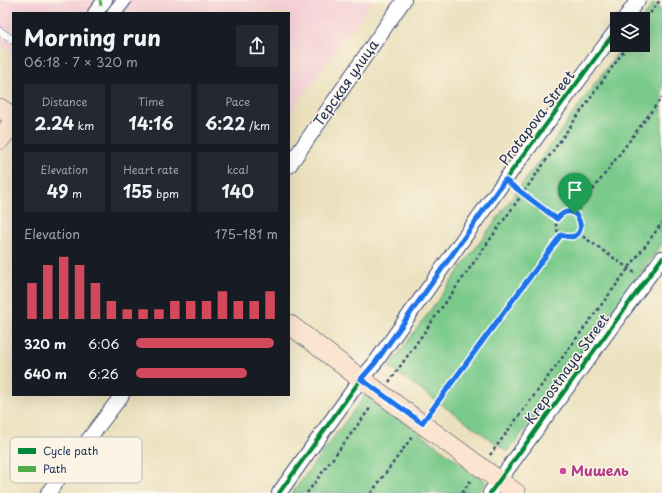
<!DOCTYPE html>
<html lang="en">
<head>
<meta charset="utf-8">
<style>
	body { margin:0; font-family:"Playpen Sans",sans-serif; background:#242831; color:#f1f3f6; height:100vh; display:flex; flex-direction:column; font-size:15px; white-space:nowrap }
	* { box-sizing:border-box; margin:0 }
	p { font-size:13px; color:#9ea1a6 }
	.icon { flex:none; width:22px; height:22px; fill:none; stroke:currentColor; stroke-width:2; stroke-linecap:round; stroke-linejoin:round }
	.map { position:relative; flex:1; overflow:hidden }
	.details { position:absolute; left:12px; top:12px; width:278px; height:384px; display:flex; flex-direction:column; background:#171b24; border-radius:0px; box-shadow:0 4px 16px #0002 }
	.details>* { flex:none }
	.controls { position:absolute; left:610px; top:12px; display:grid; gap:8px }
	.controls a { display:grid; place-items:center; width:40px; height:40px; border-radius:0px; background:#171b24; box-shadow:0 4px 16px #0002; font-size:20px }
	.pin { position:absolute; display:grid; place-items:center; width:34px; height:34px; color:#fff; margin:-41px -17px; border-radius:50% 50% 50% 0; rotate:-45deg; box-shadow:0 0 4px #0007 }
	.pin .icon { rotate:45deg }
	.round { display:grid; place-items:center; flex:none; width:42px; height:42px; border-radius:0px; background:#242831 }
	.summary { display:flex; align-items:center; justify-content:space-between; height:68px; padding:0 12px }
	h1 { font-size:22px; font-weight:700; line-height:30px }
	.metrics { display:grid; grid-template-columns:repeat(3,1fr); gap:6px; height:68px; padding:4px 12px }
	.metrics div { display:grid; align-content:center; border-radius:0px; background:#242831; text-align:center }
	.metrics b { font-size:17px; font-weight:700 }
	.metrics small { font-size:11px; font-weight:400 }
	.metrics p { font-size:11px }
	.chart { height:112px; padding:8px 12px }
	.chart p { display:flex; justify-content:space-between }
	.chart svg { width:100%; height:72px; margin-top:4px; stroke:#d1495b; stroke-width:6 }
	ul { padding:0 12px; list-style:none; font-size:13px }
	li { display:grid; grid-template-columns:64px 48px 1fr; align-items:center; height:30px }
	li i { height:10px; border-radius:5px; background:#d1495b }
	.map>svg:first-child { display:block }
	.built { fill:#f6cfd7 }
	.green { fill:#7aca8b; stroke:#4a7c74 }
	.lines { fill:none; stroke-linecap:round; stroke-linejoin:round }
	.lane-casing { stroke:#3a4a6d; stroke-width:8 }
	.street-casing { stroke:#3a4a6d; stroke-width:16 }
	.secondary-casing { stroke:#3a4a6d; stroke-width:20 }
	.path { stroke:#3a4a6d; stroke-width:2.5; stroke-dasharray:3 3; stroke-linecap:butt }
	.lane { stroke:#fff; stroke-width:7 }
	.street { stroke:#fff; stroke-width:14 }
	.secondary { stroke:#fce5d0; stroke-width:19 }
	.quiet { stroke:#52ab49; stroke-width:3; stroke-dasharray:6 3; stroke-linecap:butt }
	.cycleway-casing { stroke:#fcf5e5; stroke-width:6 }
	.cycleway { stroke:#00873e; stroke-width:4 }
	.route-casing { stroke:#fff; stroke-width:8 }
	.route { stroke:#1a73e8; stroke-width:5 }
	.hotel-dot { fill:#d1479c; stroke:#fcf5e5; stroke-width:1.5 }
	.labels { text-anchor:middle; stroke-width:3; stroke-linejoin:round; paint-order:stroke }
	.street-label { font-size:14px; fill:#1b2f5e; stroke:#fcf5e5 }
	.hotel-label { font-size:14px; font-weight:bold; fill:#b23c85; stroke:#fcf5e5; text-anchor:start }
	.key { fill:#fcf5e5; stroke:#b8babc; stroke-width:1 }
	.key-label { font-size:11px; fill:#1b2f5e }
</style>
</head>
<body>
<div class="map">
<svg width="662" height="493" viewBox="0 0 662 493">
	<rect width="100%" height="100%" fill="#fcf5e5"/>
	<filter id="ink" filterUnits="userSpaceOnUse"><feTurbulence type="fractalNoise" baseFrequency=".025" numOctaves="2"/><feDisplacementMap in="SourceGraphic" scale="8" xChannelSelector="R" yChannelSelector="G"/><feConvolveMatrix kernelMatrix="1 2 1 2 8 2 1 2 1" color-interpolation-filters="sRGB"/></filter>
	<filter id="wash" filterUnits="userSpaceOnUse"><feTurbulence type="fractalNoise" baseFrequency=".012" numOctaves="4" result="noise"/><feDisplacementMap in="SourceGraphic" scale="16" xChannelSelector="R" yChannelSelector="G"/><feGaussianBlur stdDeviation="0.9" result="paint"/><feColorMatrix in="noise" values="0 0 0 0 0 0 0 0 0 0 0 0 0 0 0 0 0 1.4 0 .05"/><feComposite in="paint" operator="in"/></filter>
	<g filter="url(#wash)">
		<rect width="100%" height="100%" fill="#ece1bf"/>
		<polygon class="built" points="0,0 373,0 289,114 289,13 13,13 13,53 0,44"/>
		<g class="green">
			<polygon points="653,4 662,11 662,244 508,452 389,367 623,45 643,45 642,19"/>
			<polygon points="366,394 486,482 478,493 292,493"/>
		</g>
	</g>
	<g filter="url(#ink)">
		<g class="lines">
			<g class="lane-casing">
				<polyline id="lane" points="0,31 13,40"/>
			</g>
			<g class="street-casing">
				<g id="street">
					<polyline points="95,13 105,0"/>
					<polyline points="114,13 124,0"/>
					<polyline points="624,19 638,0"/>
					<polyline points="289,166 404,0"/>
					<polyline points="48,493 122,395"/>
					<polyline points="279,493 361,379 375,363 505,180 617,29"/>
					<polyline points="490,493 662,258"/>
				</g>
			</g>
			<g class="secondary-casing">
				<g id="secondary">
					<polyline points="0,108 13,117"/>
					<polyline points="0,140 13,122"/>
					<polyline points="289,324 361,379 516,493"/>
				</g>
			</g>
			<g class="path">
				<polyline points="643,23 660,0"/>
				<polyline points="516,188 557,219"/>
				<circle cx="568" cy="225" r="12"/>
				<polyline points="575,214 662,97"/>
				<polyline points="578,233 635,273"/>
				<polyline points="389,382 628,45"/>
				<polyline points="430,412 561,235"/>
				<polyline points="490,455 662,223"/>
				<polyline points="307,493 371,407"/>
				<polyline points="371,493 412,437"/>
				<polyline points="462,493 471,480"/>
			</g>
			<use href="#lane" class="lane"/>
			<use href="#street" class="street"/>
			<use href="#secondary" class="secondary"/>
			<polyline class="quiet" points="100,0 101,6"/>
			<g class="cycleway-casing">
				<g id="cycleway">
					<polyline points="279,493 361,379 375,363 505,180 617,29"/>
					<polyline points="490,493 662,258"/>
				</g>
			</g>
			<use href="#cycleway" class="cycleway"/>
		</g>
	</g>
	<g class="lines" filter="url(#ink)">
		<g class="route-casing">
			<path id="route" d="M505 180 557 219C578 193 595 247 561 235L422 423 361 379 375 363Z"/>
		</g>
		<use href="#route" class="route"/>
	</g>
	<circle class="hotel-dot" cx="563" cy="471" r="4"/>
	<g class="labels">
		<g class="street-label">
			<text transform="translate(346 83) rotate(-55)" y="5">Терская улица</text>
			<text transform="translate(537 118) rotate(-53)" y="5">Protapova Street</text>
			<text transform="translate(567 369) rotate(-54)" y="5">Krepostnaya Street</text>
		</g>
		<g class="hotel-label">
			<text x="571" y="476">Мишель</text>
		</g>
	</g>
	<rect x="10" y="437" width="132" height="46" rx="6" class="key"/>
	<rect x="18" y="448" width="18" height="6" fill="#00873e"/>
	<rect x="18" y="466" width="18" height="6" fill="#52ab49"/>
	<g class="key-label">
		<text x="43" y="455">Cycle path</text>
		<text x="43" y="473">Path</text>
	</g>
</svg>
<div class="controls">
<a><svg class="icon" aria-label="layers" viewBox="0 0 24 24"><path d="M12 4l9 5-9 5-9-5zM3 14l9 5 9-5"/></svg></a>
</div>
<div class="pin" style="left:575px;top:214px;background:#1e9e55"><svg class="icon" aria-label="arrive" viewBox="0 0 24 24"><path d="M6 21V4h12l-3 4 3 4H6"/></svg></div>
<section class="details">
<div class="summary"><div><h1>Morning run</h1><p>06:18 · 7 × 320 m</p></div><a class="round"><svg class="icon" aria-label="share" viewBox="0 0 24 24"><path d="M12 15V3M7 8l5-5 5 5M5 13v7h14v-7"/></svg></a></div>
<div class="metrics">
<div><p>Distance</p><b>2.24<small> km</small></b></div>
<div><p>Time</p><b>14:16</b></div>
<div><p>Pace</p><b>6:22<small> /km</small></b></div>
</div>
<div class="metrics">
<div><p>Elevation</p><b>49<small> m</small></b></div>
<div><p>Heart rate</p><b>155<small> bpm</small></b></div>
<div><p>kcal</p><b>140</b></div>
</div>
<div class="chart"><p><span>Elevation</span>175–181 m</p>
<svg viewBox="0 0 160 44" preserveAspectRatio="none"><path d="M5 44V22M15 44V11M25 44V6M35 44V11M45 44V22M55 44V33M65 44V38M75 44V38M85 44V38M95 44V33M105 44V33M115 44V33M125 44V27M135 44V33M145 44V33M155 44V27"/></svg>
</div>
<ul>
<li><b>320 m</b>6:06<i style="width:97%"></i></li>
<li><b>640 m</b>6:26<i style="width:78%"></i></li>
</ul>
</section>
</div>
</body>
</html>
